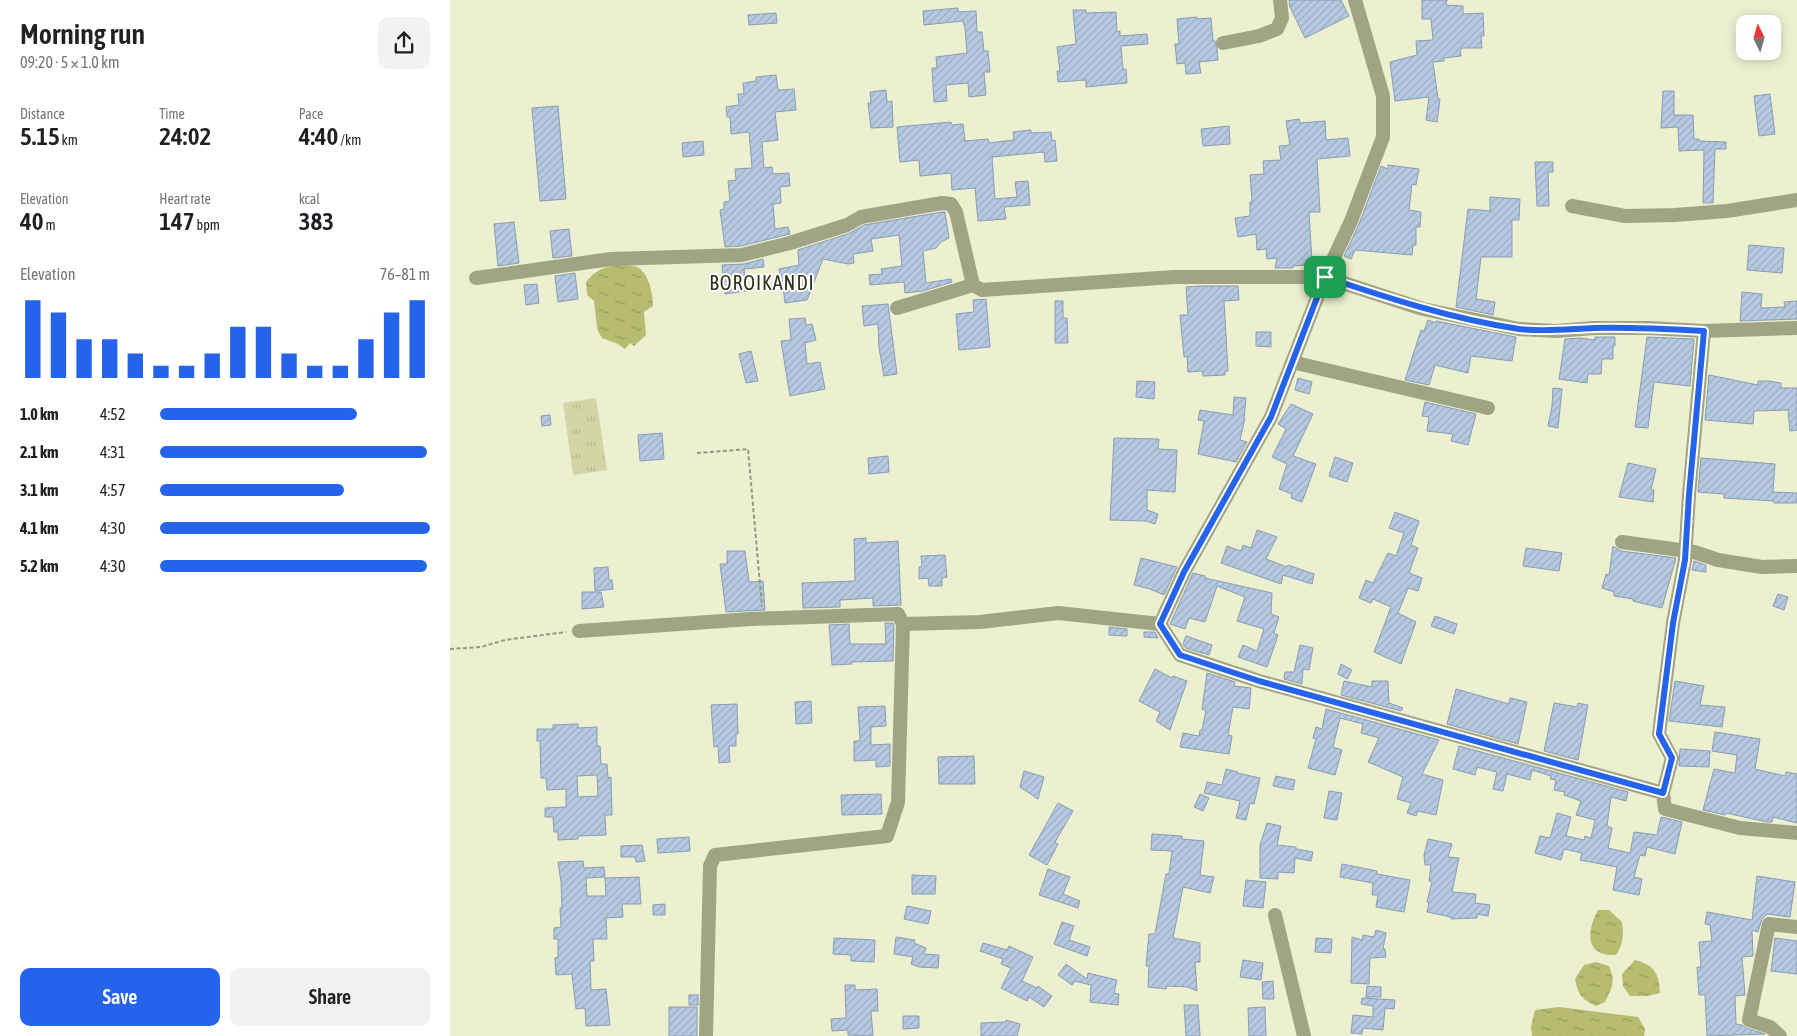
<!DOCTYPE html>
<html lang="en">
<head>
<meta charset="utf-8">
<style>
	body { margin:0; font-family:"Asap Condensed",sans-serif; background:#f2f2f2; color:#202124; height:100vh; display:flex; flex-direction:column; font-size:19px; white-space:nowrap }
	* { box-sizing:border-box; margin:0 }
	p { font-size:16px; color:#757577 }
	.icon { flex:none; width:28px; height:28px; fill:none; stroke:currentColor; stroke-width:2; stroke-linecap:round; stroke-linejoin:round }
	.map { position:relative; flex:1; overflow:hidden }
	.details { display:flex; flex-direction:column; background:#fff; width:450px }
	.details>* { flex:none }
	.needle { width:32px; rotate:355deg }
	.fabs { position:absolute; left:1286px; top:15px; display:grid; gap:10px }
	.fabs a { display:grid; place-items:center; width:45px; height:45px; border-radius:10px; background:#fff; box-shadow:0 2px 12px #0003; font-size:25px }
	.pin { position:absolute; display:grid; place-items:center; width:42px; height:42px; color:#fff; margin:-21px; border-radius:10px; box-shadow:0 2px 8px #0006 }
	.round { display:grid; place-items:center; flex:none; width:52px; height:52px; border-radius:10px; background:#f2f2f2 }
	.head { display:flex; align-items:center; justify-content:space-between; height:85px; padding:0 20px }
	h1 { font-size:28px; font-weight:600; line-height:38px }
	.metrics { display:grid; grid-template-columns:repeat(3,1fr); gap:8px; height:85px; padding:5px 20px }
	.metrics div { display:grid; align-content:center }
	.metrics b { font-size:25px; font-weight:600 }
	.metrics small { font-size:14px; font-weight:400 }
	.metrics p { font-size:14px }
	.chart { height:140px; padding:10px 20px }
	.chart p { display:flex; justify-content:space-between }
	.chart svg { width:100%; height:90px; margin-top:5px; stroke:#2563eb; stroke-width:6 }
	.button { display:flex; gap:10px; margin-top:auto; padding:10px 20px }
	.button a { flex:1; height:58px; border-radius:10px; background:#2563eb; color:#fff; font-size:20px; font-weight:600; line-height:58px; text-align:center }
	.button a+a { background:#f2f2f2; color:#202124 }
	ul { padding:0 20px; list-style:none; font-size:16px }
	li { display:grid; grid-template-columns:80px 60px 1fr; align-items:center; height:38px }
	li i { height:12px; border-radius:6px; background:#2563eb }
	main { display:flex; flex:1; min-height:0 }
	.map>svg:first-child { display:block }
	.grass { fill:url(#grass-tufts) }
	.water { fill:url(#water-ripples) }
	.building { fill:url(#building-hatch); stroke:#899cb3; fill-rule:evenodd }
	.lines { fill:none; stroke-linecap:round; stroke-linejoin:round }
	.path { stroke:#949780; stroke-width:2; stroke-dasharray:4 2.5; stroke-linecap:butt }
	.minor { stroke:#a1a484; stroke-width:14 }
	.route-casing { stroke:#fff; stroke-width:10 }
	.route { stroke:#2563eb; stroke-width:6 }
	.labels { text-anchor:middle; stroke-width:4; stroke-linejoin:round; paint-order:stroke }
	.quarter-label { font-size:20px; letter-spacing:1px; fill:#2e2f16; stroke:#fff }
</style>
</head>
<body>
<main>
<section class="details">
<div class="head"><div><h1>Morning run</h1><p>09:20 · 5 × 1.0 km</p></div><a class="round"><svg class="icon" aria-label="share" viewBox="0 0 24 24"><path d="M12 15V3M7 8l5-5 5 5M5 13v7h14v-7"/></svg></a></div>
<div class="metrics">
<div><p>Distance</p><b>5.15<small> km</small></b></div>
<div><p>Time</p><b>24:02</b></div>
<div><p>Pace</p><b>4:40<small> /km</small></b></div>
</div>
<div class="metrics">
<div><p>Elevation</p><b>40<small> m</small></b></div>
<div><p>Heart rate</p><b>147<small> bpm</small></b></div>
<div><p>kcal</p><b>383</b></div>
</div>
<div class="chart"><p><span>Elevation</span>76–81 m</p>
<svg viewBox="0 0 160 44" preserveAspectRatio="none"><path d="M5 44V6M15 44V12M25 44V25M35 44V25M45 44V32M55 44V38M65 44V38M75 44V32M85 44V19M95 44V19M105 44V32M115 44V38M125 44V38M135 44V25M145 44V12M155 44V6"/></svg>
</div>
<ul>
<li><b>1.0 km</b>4:52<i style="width:73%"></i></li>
<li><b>2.1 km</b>4:31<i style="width:99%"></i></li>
<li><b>3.1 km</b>4:57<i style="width:68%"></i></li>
<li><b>4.1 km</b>4:30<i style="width:100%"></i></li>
<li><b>5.2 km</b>4:30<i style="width:99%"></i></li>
</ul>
<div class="button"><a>Save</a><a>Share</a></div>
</section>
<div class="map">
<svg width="1347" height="1036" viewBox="0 0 1347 1036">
	<defs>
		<pattern id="grass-tufts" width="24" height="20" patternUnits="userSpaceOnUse" patternTransform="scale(1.25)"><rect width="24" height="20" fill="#d2d6a7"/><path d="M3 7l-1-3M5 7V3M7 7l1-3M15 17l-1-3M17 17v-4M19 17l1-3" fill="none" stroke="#b4b88f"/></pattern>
		<pattern id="water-ripples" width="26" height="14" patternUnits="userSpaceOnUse" patternTransform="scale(1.25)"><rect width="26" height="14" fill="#b7bc71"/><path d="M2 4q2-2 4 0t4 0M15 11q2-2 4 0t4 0" fill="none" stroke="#95995c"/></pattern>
		<pattern id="building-hatch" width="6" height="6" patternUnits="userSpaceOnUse" patternTransform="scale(1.25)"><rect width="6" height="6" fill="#b5c9e1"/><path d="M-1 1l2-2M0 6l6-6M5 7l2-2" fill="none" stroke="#9cadc0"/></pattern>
	</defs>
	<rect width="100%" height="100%" fill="#ecefd0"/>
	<polygon class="grass" points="146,398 157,470 123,475 113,403"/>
	<g class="water">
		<path d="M169 265C175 265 183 265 189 268 199 275 203 294 203 306L194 312 196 335 184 346 180 343 175 349 168 344 152 338 150 335 147 328 144 301 137 295 136 282C145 270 154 267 169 265Z"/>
		<path d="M1148 910H1159L1172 922C1174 933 1173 946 1166 955 1135 957 1136 932 1148 910Z"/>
		<path d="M1185 960C1204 965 1209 973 1210 993L1197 996H1180L1173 986 1172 974Z"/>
		<path d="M1146 962 1159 966C1166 982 1162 988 1155 1002L1146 1006C1131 999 1128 994 1125 979L1134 965Z"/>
		<polygon points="1109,1007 1188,1017 1195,1029 1194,1036 1082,1036 1081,1027 1085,1010"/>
	</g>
	<g class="building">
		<polygon points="839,0 891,0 899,16 855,38 840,7"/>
		<polygon points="972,0 997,0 996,5 1013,6 1013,14 1033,13 1034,36 1031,36 1032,48 1012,48 1010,50 1011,56 994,58 994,61 983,62 988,99 990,99 987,122 976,120 979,97 945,101 940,62 967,55 966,41 983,40 981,19 972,19"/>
		<polygon points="508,8 508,12 526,11 527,32 532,32 534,51 538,51 540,72 534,72 536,95 519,97 518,83 496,85 497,101 484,102 482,68 487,68 486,57 517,53 515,28 513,21 474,25 473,11"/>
		<polygon points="623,10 636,10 636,13 666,12 667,32 670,31 670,36 697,34 698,44 671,46 673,69 676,69 677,83 636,87 636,80 608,82 607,71 610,71 607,47 626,44"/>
		<polygon points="326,13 327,23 299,25 298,15"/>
		<polygon points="747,17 747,19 761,18 763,41 765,41 767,49 768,60 749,62 751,73 736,74 735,63 727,64 725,44 729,44 727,19"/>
		<polygon points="326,75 328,90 344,89 346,110 325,112 328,140 312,142 314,168 322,167 323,174 339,173 340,186 330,187 331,203 323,204 325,229 338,227 340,234 291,246 275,247 270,210 274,209 274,202 280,201 278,181 286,180 285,169 302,168 299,132 281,134 280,117 277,117 276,107 289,105 288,94 294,94 293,83 306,81 306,77"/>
		<polygon points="436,90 437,102 442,101 443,127 421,128 418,103 421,103 420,92"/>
		<polygon points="1213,91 1224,91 1224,115 1243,115 1244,139 1249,139 1249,141 1276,142 1276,149 1265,149 1263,203 1253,203 1254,150 1229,151 1228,127 1211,128"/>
		<polygon points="1320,94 1325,134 1309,136 1304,96"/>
		<polygon points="108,106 116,199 90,201 82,108"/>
		<polygon points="849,119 850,123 875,121 876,140 898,138 900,156 867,159 870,212 859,212 862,261 856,261 856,265 843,266 843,268 825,268 827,258 817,259 816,249 807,250 806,234 788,237 785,218 800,216 800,202 802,202 800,175 814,174 813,161 831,160 829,146 840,145 836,121"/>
		<polygon points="501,122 502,125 513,124 515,141 538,139 539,143 564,140 563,132 581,130 581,133 601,132 602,141 605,140 607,161 595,162 594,152 542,157 545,199 567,197 565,182 578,181 580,205 554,207 556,219 528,221 525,188 502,190 501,173 470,176 469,160 450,162 447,127"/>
		<polygon points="779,126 780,144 753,146 751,129"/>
		<polygon points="253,141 254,155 233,157 232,143"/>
		<polygon points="1085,162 1103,162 1103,172 1098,172 1099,206 1087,206"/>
		<polygon points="938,165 969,169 966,185 962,184 959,210 971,212 970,227 966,227 966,245 963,245 962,255 905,250 901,259 894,256 909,224 931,166 938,169"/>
		<polygon points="1040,197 1070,199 1069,220 1062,220 1062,257 1031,257 1026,299 1045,302 1043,315 1006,307 1018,209 1040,211"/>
		<polygon points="492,212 495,212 499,238 491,242 486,248 473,251 476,283 501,279 502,282 473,291 455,293 454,282 420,285 419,275 432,274 431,269 452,266 449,235 421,239 423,251 403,254 404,263 398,264 373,259 357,300 335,303 332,279 330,279 329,269 349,265 348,250 400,233 414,225"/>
		<polygon points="64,222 69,263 48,266 44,224"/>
		<polygon points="119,229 122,256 103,258 100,231"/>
		<polygon points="1299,245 1334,248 1332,273 1297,270"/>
		<polygon points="313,259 314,267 294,269 296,291 275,294 272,265 294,264"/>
		<polygon points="125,273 128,299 108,302 105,276"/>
		<polygon points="87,284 89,303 76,305 74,285"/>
		<polygon points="750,286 788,286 789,300 774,301 778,371 775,371 775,375 753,376 752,371 738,372 737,356 734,357 730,315 738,315 736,287"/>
		<polygon points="1292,292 1312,294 1311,308 1335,307 1334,302 1347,301 1347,319 1290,321"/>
		<polygon points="536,299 540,347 509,350 506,314 524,312 523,300"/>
		<polygon points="605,301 613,301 613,318 617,318 618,343 605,343"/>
		<polygon points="438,304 447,374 434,376 429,348 428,324 414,326 412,306"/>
		<polygon points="355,318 356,325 362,324 366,340 355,343 357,364 370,362 375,389 340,396 331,341 341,340 339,319"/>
		<polygon points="978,320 986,323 986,321 1066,337 1062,361 1021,356 1018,373 985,365 979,385 955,380 971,330 974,331"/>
		<polygon points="806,332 821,332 821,347 806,346"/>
		<polygon points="1145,337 1165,337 1165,346 1163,346 1163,359 1152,359 1151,374 1138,374 1137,383 1109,379 1115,339 1130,338 1145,340"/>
		<polygon points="1197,337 1244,339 1240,386 1204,382 1198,428 1185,427"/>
		<polygon points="301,351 308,381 296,383 289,354"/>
		<polygon points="1259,375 1308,385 1308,381 1319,381 1331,383 1331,388 1347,388 1347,430 1340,431 1338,410 1304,411 1303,424 1255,420"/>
		<polygon points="848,378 862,382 859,394 845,390"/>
		<polygon points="687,381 705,382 704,399 686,397"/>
		<polygon points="1103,388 1112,389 1108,428 1098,426 1102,406"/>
		<polygon points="784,397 796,398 794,418 795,418 790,440 797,442 786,462 748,454 754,421 748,420 750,410 783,415"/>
		<polygon points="975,402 1026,414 1018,445 1001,441 1003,434 977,431 979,417 972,416"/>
		<polygon points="841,404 863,414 843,456 866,464 852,502 841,498 842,494 829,489 837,464 822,457 836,429 828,424"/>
		<polygon points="100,415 101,425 92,426 91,416"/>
		<polygon points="212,433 214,459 190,461 188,435"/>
		<polygon points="664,438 709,439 708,449 727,450 725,492 697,490 697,510 708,514 705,524 696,521 660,520"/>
		<polygon points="438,456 439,472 419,474 418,458"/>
		<polygon points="885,457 903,463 897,482 879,476"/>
		<polygon points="1251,458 1325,464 1323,492 1347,493 1347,503 1324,503 1324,501 1274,498 1274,494 1248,492"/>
		<polygon points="1178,463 1206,469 1201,490 1204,490 1203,502 1169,497"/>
		<polygon points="945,512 969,521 961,545 968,548 959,573 972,578 968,591 958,588 948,613 966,622 951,664 924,652 941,607 923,599 921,603 909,598 916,580 923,583 938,553 946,556 954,533 939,528"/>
		<polygon points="807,530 827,537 816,559 837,567 838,565 864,574 862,584 833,575 831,584 771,563 777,546 791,551 793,545 801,548"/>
		<polygon points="416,538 416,543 448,541 451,605 423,606 423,598 390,600 390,607 353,608 352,583 405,581 404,539"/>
		<polygon points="1163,546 1171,551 1226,558 1212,608 1183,601 1183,599 1164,596 1164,592 1152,588 1156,574 1159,575"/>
		<polygon points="1076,548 1112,553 1109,571 1073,566"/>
		<polygon points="277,551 295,551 299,582 313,581 315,610 276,612 270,564 277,564"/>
		<polygon points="495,555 497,577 492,578 492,586 479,586 478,578 469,579 469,567 472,566 471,556"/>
		<polygon points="691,558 727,567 714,595 700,589 684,585"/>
		<polygon points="1244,561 1256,565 1256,572 1242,570"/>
		<polygon points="158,567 159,580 162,580 163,589 145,591 144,568"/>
		<polygon points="743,573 755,576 755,578 822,593 821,614 829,617 824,633 828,635 817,667 788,657 793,645 807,651 814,629 787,621 795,597 767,586 755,622 739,618 735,629 720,624"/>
		<polygon points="132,592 151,592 154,607 132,609"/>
		<polygon points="1328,594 1338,597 1334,610 1323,606"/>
		<polygon points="985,616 1007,624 1004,634 981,626"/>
		<polygon points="435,623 443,623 444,626 443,661 401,662 402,664 382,665 379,625 399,624 400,644 436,644"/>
		<polygon points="659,627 677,629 677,636 659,635"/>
		<polygon points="694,632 705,632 708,638 694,637"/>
		<polygon points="736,636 762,645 759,655 736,648 733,644"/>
		<polygon points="850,645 863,648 859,670 853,669 852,684 834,679 835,672 844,672"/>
		<polygon points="891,664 902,670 897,679 888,674"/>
		<polygon points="705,669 722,678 723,676 737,681 720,730 706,721 710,712 689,701"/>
		<polygon points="757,673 785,682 784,686 801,688 799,709 783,707 778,735 782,736 779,754 730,747 733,733 749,736 750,730 752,730 756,711 752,709"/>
		<polygon points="894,681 922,687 922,681 938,681 939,703 953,708 951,711 891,695"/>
		<polygon points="1225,681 1254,686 1250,705 1275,707 1272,727 1219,721"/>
		<polygon points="1006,689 1059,704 1060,698 1077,702 1068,744 997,724"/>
		<polygon points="361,701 362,723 346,724 345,702"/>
		<polygon points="1104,703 1127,707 1128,703 1138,705 1128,760 1094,751"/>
		<polygon points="287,704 288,734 286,734 286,746 279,746 280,762 269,763 268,746 264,747 261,705"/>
		<polygon points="435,706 436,726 421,727 421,745 440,744 440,766 426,767 426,760 404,761 404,741 410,741 408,707"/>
		<polygon points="876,709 989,740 972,774 993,780 986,815 968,811 966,816 957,813 961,803 947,799 953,777 918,762 929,738 911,733 913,724 890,718 883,747 892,750 885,775 858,768 866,739 863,738 866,727 872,729"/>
		<path d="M128 724V728L147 727V746H150L151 764H157L158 778 161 777 162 815H155L156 835 128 836V839L108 840V832H104L103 817H95V808L116 807V789L97 790 96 778H91L90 741H87V729H103V725ZM147 775 148 796 128 797 127 776Z"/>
		<polygon points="1265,732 1310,739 1305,769 1335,776 1336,772 1347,774 1347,823 1323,817 1322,822 1317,822 1276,813 1275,815 1253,810 1264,769 1285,773 1287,755 1262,751"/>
		<polygon points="1009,746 1178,792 1176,801 1161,797 1157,826 1162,828 1158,848 1180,853 1184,832 1207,835 1211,817 1232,822 1225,854 1197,847 1195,856 1190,855 1184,877 1192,879 1189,895 1163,890 1167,867 1130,860 1132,853 1114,849 1111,860 1085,853 1090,836 1100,838 1107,813 1121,817 1116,836 1134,840 1135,836 1141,838 1145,820 1126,815 1131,801 1114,795 1115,792 1104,790 1106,780 1100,779 1101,776 1082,770 1080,780 1057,774 1053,791 1043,789 1047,772 1027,767 1025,775 1003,769"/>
		<polygon points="1230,749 1260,751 1259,767 1229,766"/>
		<polygon points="524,756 525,784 489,784 488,757"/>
		<polygon points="776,769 788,772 787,773 810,778 804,804 800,803 796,820 786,818 790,801 754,793 757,782 772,785"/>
		<polygon points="574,771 594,777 588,799 570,787"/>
		<polygon points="826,776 845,780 843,790 823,786"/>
		<polygon points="879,791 892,793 887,820 874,818"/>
		<polygon points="431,794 432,814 392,815 391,795"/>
		<polygon points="750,794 759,798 753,811 744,807"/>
		<polygon points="608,803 623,811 605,842 608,844 597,865 579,855"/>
		<polygon points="817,823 831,826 827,845 846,847 846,849 863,852 861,861 845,858 844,873 828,872 828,879 810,878 810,845"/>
		<polygon points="702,834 732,836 732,839 754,841 750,875 764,877 760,893 733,887 723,938 750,943 750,962 745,962 747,991 738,987 717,986 716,989 698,987 699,966 696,966 699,934 705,934 716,874 719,874 722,851 701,850"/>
		<polygon points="239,837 240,851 208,853 207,839"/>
		<polygon points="978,839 1002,844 998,857 1009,858 1002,892 1026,894 1025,903 1040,905 1038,916 1027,914 1027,918 1001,919 1001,917 977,912 979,903 977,902 982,882 979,881 981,865 975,865 974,855"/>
		<polygon points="192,845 195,861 186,862 185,857 171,857 171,846"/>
		<polygon points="133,861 134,868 154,867 155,877 136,878 137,896 156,896 155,878 189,877 191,904 172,904 173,917 156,918 157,939 143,939 144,961 140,961 141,990 156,989 160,1025 136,1026 135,1008 126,1009 122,974 106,975 105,958 108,957 108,939 104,939 104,928 111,927 110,908 112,908 111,882 108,862"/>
		<polygon points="892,864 927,871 927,874 960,880 954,912 926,907 928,895 922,895 923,883 890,877"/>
		<polygon points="598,869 620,877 613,894 630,901 628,908 589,895"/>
		<polygon points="462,875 486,876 485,894 462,894"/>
		<polygon points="1307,876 1345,882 1340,917 1317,914 1312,919 1308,932 1302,930 1303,956 1292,957 1295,995 1285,996 1286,1024 1292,1025 1296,1028 1315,1034 1257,1036 1255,995 1249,995 1247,967 1251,967 1249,942 1262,941 1260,925 1255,924 1257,912 1302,920"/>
		<polygon points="796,880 816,882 813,908 793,906"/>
		<polygon points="215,904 215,915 203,915 203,905"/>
		<polygon points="457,906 481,911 478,924 454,919"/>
		<polygon points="612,922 624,926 619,940 640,947 637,956 604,944"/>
		<polygon points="926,930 936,933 933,949 935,949 936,957 920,958 919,984 901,983 902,937 912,940 913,935 924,937"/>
		<polygon points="446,937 465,940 464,943 476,948 474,954 489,955 488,968 469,967 461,964 463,957 444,954"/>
		<polygon points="384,938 425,940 424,962 401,961 401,955 383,954"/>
		<polygon points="866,938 882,939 881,953 865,952"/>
		<polygon points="1325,938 1347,941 1347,974 1321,971"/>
		<polygon points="533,943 557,950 559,946 583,957 572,981 587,988 588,986 602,996 594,1007 579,997 577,1001 551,988 561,968 551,964 553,959 530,951"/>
		<polygon points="793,960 813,963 811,980 790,977"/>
		<polygon points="616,964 637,979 638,973 667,980 664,993 669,994 668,1005 640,1002 641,985 625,981 622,985 608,975"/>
		<polygon points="823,981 824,999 813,999 812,982"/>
		<polygon points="395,985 405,985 405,990 427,989 428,1011 421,1011 423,1036 398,1035 398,1030 382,1031 381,1019 396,1018"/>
		<polygon points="917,986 931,987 931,997 916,997"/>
		<rect x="239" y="995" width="9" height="10"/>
		<polygon points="912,998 945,1000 944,1009 935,1008 933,1030 913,1028 912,1034 901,1033 903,1015 923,1017 923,1006 911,1004"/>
		<polygon points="734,1005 748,1005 750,1036 736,1036"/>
		<rect x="219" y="1007" width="28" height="29"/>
		<polygon points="815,1007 816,1036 799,1036 798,1008"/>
		<polygon points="453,1016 469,1016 469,1028 453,1029"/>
		<polygon points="556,1020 570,1024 567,1036 531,1036 531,1023 556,1022"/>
	</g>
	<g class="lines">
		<g class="path">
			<polyline points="247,453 298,449 312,607"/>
			<polyline points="0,649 31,647 55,640 116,632"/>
		</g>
		<g class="minor">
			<polyline points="905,0 933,96 933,137 901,221 875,277 973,309 1069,329 1106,331 1144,328 1200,328 1254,331 1347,328"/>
			<polyline points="773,43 809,36 827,29 832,18 830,0"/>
			<polyline points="1122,206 1175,216 1225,215 1277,211 1347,200"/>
			<polyline points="26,278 161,259 292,255 340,243 397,225 411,217 492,203 501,204 506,212 523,285 532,290 724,277 875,277 821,417 734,572 710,624"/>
			<polyline points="447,308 523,285"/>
			<polyline points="842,362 1038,408"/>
			<polyline points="1172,542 1244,552 1268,560 1312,567 1347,566"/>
			<polyline points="453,624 530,622 608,613 710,624"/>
			<polyline points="710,624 730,655 809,681 1213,793 1215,809 1290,828 1347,833"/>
			<polyline points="129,631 301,619 448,614 453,624 448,802 437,836 265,855 260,866 256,1036"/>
			<polyline points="1213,793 1222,758 1209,734 1223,623 1235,560 1239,495 1254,331"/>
			<polyline points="825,915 854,1036"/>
			<polyline points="1330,1036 1320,1027 1299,1020 1319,924 1347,927"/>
		</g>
	</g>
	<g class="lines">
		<g class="route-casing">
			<path id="route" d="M875 277C938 298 1002 319 1069 329 1094 332 1119 329 1144 328 1181 327 1218 329 1254 331L1239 495 1235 560 1223 623 1209 734 1222 758 1213 793 809 681 730 655 710 624 734 572 821 417Z"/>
		</g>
		<use href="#route" class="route"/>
	</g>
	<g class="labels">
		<g class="quarter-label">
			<text x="312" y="290">BOROIKANDI</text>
		</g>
	</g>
</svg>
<div class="fabs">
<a><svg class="needle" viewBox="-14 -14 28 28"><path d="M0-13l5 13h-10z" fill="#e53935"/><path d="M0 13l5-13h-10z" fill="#757577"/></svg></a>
</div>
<div class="pin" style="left:875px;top:277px;background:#1e9e55"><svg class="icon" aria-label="arrive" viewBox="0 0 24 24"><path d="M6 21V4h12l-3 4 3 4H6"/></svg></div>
</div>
</main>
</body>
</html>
